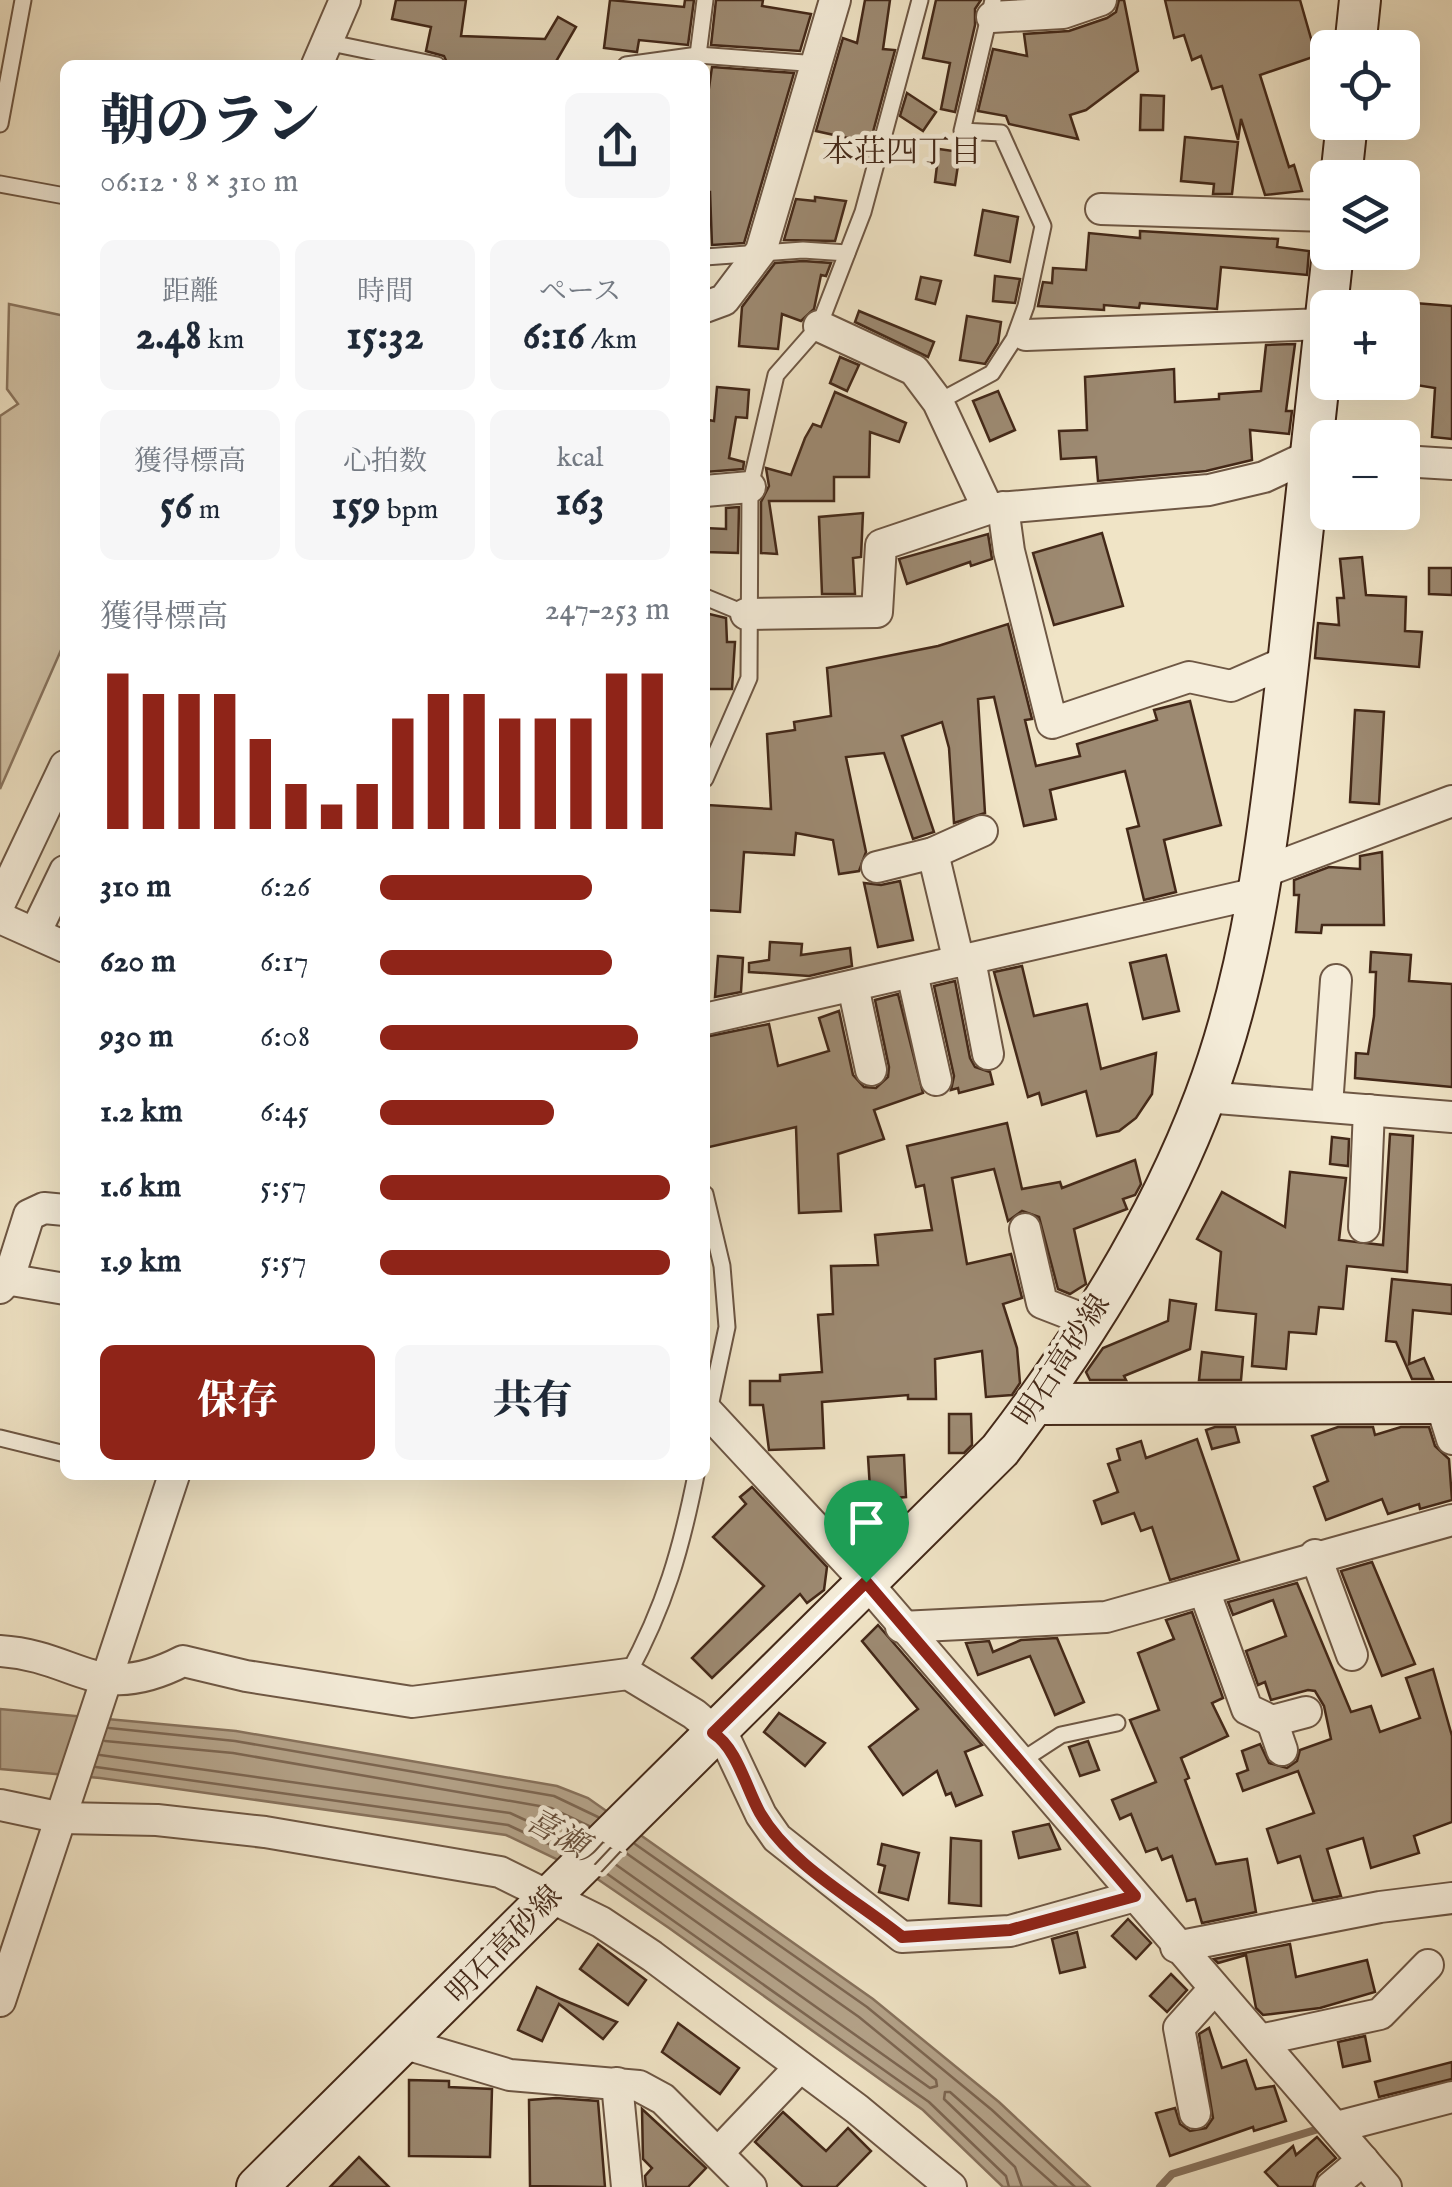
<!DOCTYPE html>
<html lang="ja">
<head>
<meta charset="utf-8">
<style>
	body { margin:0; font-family:"IM FELL English","Noto Serif JP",serif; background:#f6f6f7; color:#1f2937; height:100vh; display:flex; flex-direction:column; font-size:38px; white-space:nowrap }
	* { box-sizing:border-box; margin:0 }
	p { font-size:32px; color:#747a83 }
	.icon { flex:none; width:55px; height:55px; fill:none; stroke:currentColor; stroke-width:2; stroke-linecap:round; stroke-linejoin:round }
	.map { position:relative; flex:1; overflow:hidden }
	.panel { position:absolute; left:60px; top:60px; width:650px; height:1420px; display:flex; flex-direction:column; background:#fff; border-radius:15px; box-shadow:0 10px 40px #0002 }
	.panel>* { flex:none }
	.tools { position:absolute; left:1310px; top:30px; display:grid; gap:20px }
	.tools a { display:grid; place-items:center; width:110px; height:110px; border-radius:15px; background:#fff; box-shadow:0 10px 40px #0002; font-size:50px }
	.pin { position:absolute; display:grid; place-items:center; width:85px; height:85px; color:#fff; margin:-102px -42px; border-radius:50% 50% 50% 0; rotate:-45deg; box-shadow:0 0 10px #0007 }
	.pin .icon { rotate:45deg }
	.round { display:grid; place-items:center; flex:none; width:105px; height:105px; border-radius:15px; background:#f6f6f7 }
	.headline { display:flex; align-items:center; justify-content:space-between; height:170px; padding:0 40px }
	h1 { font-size:55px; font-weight:800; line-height:75px }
	.metrics { display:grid; grid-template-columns:repeat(3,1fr); gap:15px; height:170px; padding:10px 40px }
	.metrics div { display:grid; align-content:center; border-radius:15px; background:#f6f6f7; text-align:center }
	.metrics b { font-size:42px; font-weight:800 }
	.metrics small { font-size:28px; font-weight:400 }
	.metrics p { font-size:28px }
	.chart { height:280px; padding:20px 40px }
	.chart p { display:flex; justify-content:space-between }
	.chart svg { width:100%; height:180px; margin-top:10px; stroke:#8f2418; stroke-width:6 }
	.primary-button { display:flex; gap:20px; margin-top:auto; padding:20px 40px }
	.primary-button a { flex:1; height:115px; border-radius:15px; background:#8f2418; color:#fff; font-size:40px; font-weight:800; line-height:115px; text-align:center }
	.primary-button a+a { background:#f6f6f7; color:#1f2937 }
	ul { padding:0 40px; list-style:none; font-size:32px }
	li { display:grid; grid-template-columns:160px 120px 1fr; align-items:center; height:75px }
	li i { height:25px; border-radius:12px; background:#8f2418 }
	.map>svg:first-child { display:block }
	.green { fill:#d3c4a8; stroke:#8b7660; stroke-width:2.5 }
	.water { fill:#b5a48b; stroke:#87725d; stroke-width:2.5 }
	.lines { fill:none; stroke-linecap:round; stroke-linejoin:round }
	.shore { stroke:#7c6652; stroke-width:2.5 }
	.stream { stroke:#87725d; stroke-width:8 }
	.building { fill:#9d8a72; stroke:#432818; stroke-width:2.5 }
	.lane-casing { stroke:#6e5744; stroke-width:19 }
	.street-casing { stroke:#6e5744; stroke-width:34 }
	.secondary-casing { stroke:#432818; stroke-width:44 }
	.lane { stroke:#f5edda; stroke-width:15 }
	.street { stroke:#f5edda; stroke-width:30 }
	.secondary { stroke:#f5edda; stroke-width:40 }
	.route-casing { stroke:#fff; stroke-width:20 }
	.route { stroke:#8f2418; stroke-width:12 }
	.labels { text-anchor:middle; stroke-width:9; stroke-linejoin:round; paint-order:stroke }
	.street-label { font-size:30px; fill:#432818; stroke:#f5edda }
	.neighbourhood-label { font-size:32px; fill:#432818; stroke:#f5edda }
	.water-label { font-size:32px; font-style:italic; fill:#654d3a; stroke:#f5edda }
</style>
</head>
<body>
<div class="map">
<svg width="1452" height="2187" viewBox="0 0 1452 2187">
	<rect width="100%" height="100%" fill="#f0e4c6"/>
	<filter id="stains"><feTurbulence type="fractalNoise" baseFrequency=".002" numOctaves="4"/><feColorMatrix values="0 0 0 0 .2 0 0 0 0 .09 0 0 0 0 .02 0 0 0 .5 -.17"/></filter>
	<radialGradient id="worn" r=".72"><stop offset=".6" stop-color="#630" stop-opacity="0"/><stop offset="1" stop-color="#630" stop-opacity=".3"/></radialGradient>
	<polygon class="green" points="9,304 65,316 65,641 0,789 0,416 18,404 7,389"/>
	<polygon class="water" points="0,1709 236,1731 557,1786 588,1798 873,1999 999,2102 1090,2187 1003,2187 923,2110 669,1928 596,1878 506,1835 100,1778 0,1769"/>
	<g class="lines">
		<g class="shore">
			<polyline points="109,1728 235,1741 554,1796 598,1817"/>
			<polyline points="105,1741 233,1753 551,1808 589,1826"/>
			<polyline points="100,1755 510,1813 573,1842"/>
			<polyline points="96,1767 508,1825 564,1851"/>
			<polyline points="635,1844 867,2007 992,2110 1075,2187"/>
			<polyline points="615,1864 930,2088 937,2086 936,2080 859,2017 626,1853"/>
			<polyline points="606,1873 929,2102 1006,2176 1009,2187"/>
			<polyline points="1022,2187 1015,2167 944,2099 945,2092 950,2092 1057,2187"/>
		</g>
		<polyline class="stream" points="1160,2187 1172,2174 1325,2127"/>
	</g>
	<g class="building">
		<polygon points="396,0 466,0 461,36 545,39 558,17 576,27 554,65 448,65 444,56 426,51 431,27 392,19"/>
		<polygon points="610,0 684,7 685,0 694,0 688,45 639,40 637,52 604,48"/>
		<polygon points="716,0 763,0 762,6 811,14 800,51 711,45"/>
		<polygon points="865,0 890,0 883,49 895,50 870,143 816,131 843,38 857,43"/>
		<polygon points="936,0 981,0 975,9 975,25 955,112 941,109 950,63 923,58"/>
		<polygon points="1119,0 1124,0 1138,71 1086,110 1070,115 1078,139 1009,124 1006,116 978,111 993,49 1027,56 1024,34 1069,31 1107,18 1116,12"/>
		<polygon points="1165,0 1300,0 1316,56 1260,75 1289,167 1294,165 1302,191 1265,195 1241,119 1238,140 1222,86 1212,89 1201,56 1192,60 1184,35 1174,38"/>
		<polygon points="712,67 794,73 744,243 712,245 710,192 705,192 705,115"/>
		<polygon points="907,93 936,112 923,131 900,116"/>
		<polygon points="1141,95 1164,96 1163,130 1140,130"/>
		<polygon points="1185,137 1238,142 1232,194 1213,194 1214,184 1181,181"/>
		<polygon points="939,149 960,152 955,185 935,182"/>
		<polygon points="815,197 846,201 835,241 784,240 796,199 815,201"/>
		<polygon points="983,210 1018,217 1010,262 975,255"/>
		<polygon points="1140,231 1278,239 1277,247 1309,251 1307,275 1221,267 1217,309 1140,303 1139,308 1104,305 1104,310 1038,306 1043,282 1052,283 1053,268 1086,270 1089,233 1140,238"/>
		<polygon points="803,261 831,263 826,276 821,275 814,309 801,321 782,314 778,349 739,346 742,307 775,263"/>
		<polygon points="995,276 1020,279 1015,303 993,301"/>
		<polygon points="921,277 941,281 935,304 916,299"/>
		<polygon points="1402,302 1452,306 1452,439 1432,437 1435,388 1410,384 1416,335 1404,334"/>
		<polygon points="859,311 934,342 928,357 855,322"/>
		<polygon points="967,316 1001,322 998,343 985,364 960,360"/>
		<polygon points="1295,344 1286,411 1292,411 1289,434 1250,430 1252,460 1206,471 1098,481 1096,457 1061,459 1059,431 1087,430 1085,377 1174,369 1175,402 1219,399 1219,394 1261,391 1266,345"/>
		<polygon points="840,357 859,365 847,391 830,383"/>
		<polygon points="717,387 749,390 747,418 736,417 729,458 744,462 743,469 705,472 705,445 709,420 714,421"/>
		<polygon points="998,391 1015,430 990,441 973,401"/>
		<polygon points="835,392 906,423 899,442 870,432 869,477 834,477 834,501 769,501 777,554 761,553 761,502 769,486 766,468 791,475 805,438 813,424 821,427"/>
		<polygon points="739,507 738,553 705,552 705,528 726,529 726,508"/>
		<polygon points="863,513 861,557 853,558 855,594 822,594 819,517"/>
		<polygon points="1102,533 1123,606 1054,625 1033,553"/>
		<polygon points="988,534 992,559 971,566 970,562 907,584 899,559"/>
		<polygon points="1362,557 1366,595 1406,597 1405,631 1422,632 1419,667 1315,658 1318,623 1339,625 1337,598 1344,598 1340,559"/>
		<polygon points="1429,568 1452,568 1452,595 1429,594"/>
		<polygon points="705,613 726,618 727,642 735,642 732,689 705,689"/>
		<polygon points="1008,624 1032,719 1025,720 1036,766 1080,756 1077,744 1157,720 1154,710 1190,701 1221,825 1164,840 1176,892 1144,900 1127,829 1139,826 1125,771 1050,790 1056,819 1024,826 994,697 978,699 985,813 954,823 949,748 942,722 902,736 934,832 913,839 884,753 846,757 866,852 859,871 839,874 833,840 796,833 794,855 744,852 740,912 705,910 708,805 771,809 767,734 795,730 794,722 831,716 827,668 938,646"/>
		<polygon points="1355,710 1384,712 1379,804 1350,802"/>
		<polygon points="1382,852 1384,925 1322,925 1321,933 1296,932 1299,895 1294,895 1294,880 1329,867 1360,869 1360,856"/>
		<polygon points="900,881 913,940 878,947 864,883 881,885"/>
		<polygon points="770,942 802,944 801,955 850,948 852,966 809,976 749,972 749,963 769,960"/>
		<polygon points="1371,952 1411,955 1409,981 1452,984 1452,1087 1355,1078 1356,1053 1368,1054 1374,1016 1376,972 1370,972"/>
		<polygon points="1166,955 1179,1011 1143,1019 1130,963"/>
		<polygon points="718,956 743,958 741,992 715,997"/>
		<polygon points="1022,966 1034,1016 1087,1004 1101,1069 1156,1053 1152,1094 1136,1118 1119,1131 1097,1136 1086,1091 1042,1105 1039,1093 1028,1097 994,972"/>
		<polygon points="955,981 970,1058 975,1067 990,1072 993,1084 959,1093 958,1088 951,1090 954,1076 934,986"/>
		<polygon points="898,994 923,1093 874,1110 884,1139 838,1154 841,1211 799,1213 796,1127 705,1148 705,1037 769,1024 778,1066 829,1051 819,1018 839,1011 853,1075 864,1087 876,1088 888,1077 889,1067 875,1000"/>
		<polygon points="1007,1123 1022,1189 1060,1182 1062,1188 1135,1160 1141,1184 1135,1195 1123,1199 1127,1209 1074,1229 1086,1284 1070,1294 1058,1289 1039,1217 1022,1211 1008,1221 994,1169 952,1178 967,1264 1011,1254 1022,1298 1003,1304 1017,1348 1020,1383 1012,1395 986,1397 982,1351 935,1359 936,1399 908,1399 908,1395 822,1402 824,1448 769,1450 763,1405 750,1405 750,1381 780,1381 780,1375 822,1372 818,1315 833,1314 831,1266 878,1265 875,1235 932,1230 924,1185 916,1187 907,1146"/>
		<polygon points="1390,1134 1413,1136 1407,1272 1347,1266 1343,1309 1319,1307 1316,1334 1289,1332 1286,1369 1252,1366 1256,1314 1216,1310 1221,1252 1197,1239 1222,1192 1285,1227 1290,1172 1346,1178 1339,1240 1383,1245"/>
		<polygon points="1332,1137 1349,1139 1348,1166 1330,1164"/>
		<polygon points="1392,1279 1452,1285 1452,1314 1413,1310 1409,1364 1424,1358 1433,1379 1412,1379 1396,1342 1386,1341"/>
		<polygon points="1170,1300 1196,1304 1190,1349 1124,1376 1126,1380 1090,1380 1086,1372 1103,1348 1168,1321"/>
		<polygon points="1202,1352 1243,1357 1241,1380 1199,1380"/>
		<polygon points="949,1414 971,1414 972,1445 964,1453 949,1453"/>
		<polygon points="1215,1427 1235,1427 1239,1442 1212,1449 1206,1430"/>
		<polygon points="1338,1427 1373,1427 1375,1435 1401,1427 1429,1427 1435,1446 1449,1459 1452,1500 1420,1509 1419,1504 1388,1514 1382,1499 1326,1520 1314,1487 1328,1481 1312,1436"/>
		<polygon points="1197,1439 1239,1560 1170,1580 1152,1527 1141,1531 1134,1513 1102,1524 1094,1501 1118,1492 1108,1464 1120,1460 1117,1449 1141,1441 1146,1458"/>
		<polygon points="904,1455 906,1497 895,1498 892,1524 870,1524 870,1545 864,1552 844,1531 844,1506 871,1505 868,1457"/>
		<polygon points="752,1487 827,1567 824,1590 807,1603 800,1594 712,1678 692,1658 764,1586 713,1537 746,1504 740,1497"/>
		<polygon points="1372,1562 1415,1664 1382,1676 1341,1571"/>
		<polygon points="1297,1583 1351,1712 1371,1706 1380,1732 1420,1718 1406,1678 1433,1669 1452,1736 1452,1822 1414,1836 1419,1853 1371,1868 1363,1838 1327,1849 1341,1896 1313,1901 1300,1856 1278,1863 1267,1829 1314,1813 1298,1771 1243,1791 1237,1774 1248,1770 1242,1751 1260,1744 1269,1763 1287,1768 1297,1761 1300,1750 1331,1739 1324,1706 1315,1691 1308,1690 1271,1700 1265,1682 1258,1685 1246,1651 1286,1636 1273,1600 1233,1615 1228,1602"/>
		<polygon points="1192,1612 1223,1698 1212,1703 1228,1736 1181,1758 1189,1778 1185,1780 1216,1864 1247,1859 1256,1912 1202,1923 1195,1899 1187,1901 1172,1856 1162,1860 1157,1848 1146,1852 1131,1814 1120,1819 1112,1800 1156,1782 1130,1720 1159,1710 1138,1653 1174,1639 1166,1620"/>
		<polygon points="878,1625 982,1745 965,1752 982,1795 956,1806 951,1793 946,1795 937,1771 903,1795 869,1747 918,1709 862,1641"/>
		<polygon points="1057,1638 1084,1702 1055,1715 1030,1656 978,1675 966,1643 989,1641 993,1652 1021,1640"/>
		<polygon points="779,1713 825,1743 805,1766 764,1732"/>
		<polygon points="1088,1741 1099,1770 1080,1776 1069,1747"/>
		<polygon points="1049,1824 1060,1849 1019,1858 1013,1832"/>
		<polygon points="951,1838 981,1841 981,1906 949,1903"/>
		<polygon points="882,1844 919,1853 908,1900 879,1892 885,1866 878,1864"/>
		<polygon points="1128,1919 1151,1943 1136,1959 1112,1936"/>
		<polygon points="1077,1932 1085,1967 1060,1973 1052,1939"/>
		<polygon points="598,1944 646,1980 628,2005 580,1969"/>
		<polygon points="1290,1944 1296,1977 1367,1960 1375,1992 1320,2008 1263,2015 1256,2008 1246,1955 1218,1963 1214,1959"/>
		<polygon points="1171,1974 1187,1990 1167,2012 1150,1996"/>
		<polygon points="537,1987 561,1999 617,2022 603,2039 559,2004 542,2041 518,2030"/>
		<polygon points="678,2023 739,2068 720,2094 662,2052"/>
		<polygon points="1209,2028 1222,2068 1246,2060 1256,2089 1274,2086 1286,2121 1254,2131 1253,2127 1170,2156 1156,2113 1175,2108 1180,2124 1190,2131 1206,2128 1213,2118 1199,2034"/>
		<polygon points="1365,2036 1370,2061 1343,2067 1338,2042"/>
		<polygon points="1452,2062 1452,2079 1379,2097 1375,2082"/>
		<polygon points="409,2080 449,2081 449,2087 492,2089 490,2157 409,2156"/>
		<polygon points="556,2098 598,2101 605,2187 530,2186 529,2100"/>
		<polygon points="642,2109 706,2168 688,2187 646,2187 645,2176 652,2168 643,2159"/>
		<polygon points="783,2112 826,2151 848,2128 871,2151 836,2187 803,2187 755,2142"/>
		<polygon points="1317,2137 1336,2158 1318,2173 1313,2187 1279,2187 1265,2172 1293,2146 1296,2155"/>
		<polygon points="359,2157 389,2187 330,2187"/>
	</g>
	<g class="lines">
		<g class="lane-casing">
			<g id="lane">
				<polyline points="326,42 437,65"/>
				<polyline points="698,55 705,0"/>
				<polyline points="626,65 698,55 818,64"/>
				<polyline points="0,124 23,0"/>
				<polyline points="0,184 65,196"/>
				<polyline points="705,257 803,250 847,253"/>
				<polyline points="938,402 992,373 1014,339 1026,306 1043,226 1001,133 962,131 993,0"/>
				<polyline points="705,597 746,614"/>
				<polyline points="705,779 749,678 750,487 776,375 819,326 863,212 920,0"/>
				<polyline points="705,1194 722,1266 727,1327 708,1416"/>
				<polyline points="0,1438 65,1454"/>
				<path d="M628 1674C665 1606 681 1550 696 1475"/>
				<polyline points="1018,1763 1061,1735 1117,1723"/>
			</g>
		</g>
		<g class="street-casing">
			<g id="street">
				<polyline points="992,17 1063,13 1101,0"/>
				<polyline points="317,65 345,0"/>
				<polyline points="1101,209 1328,216"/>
				<polyline points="705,307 724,300 761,251 835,0"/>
				<polyline points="819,326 914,370 938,402 988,509"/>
				<polyline points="1026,335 1325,324"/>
				<polyline points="1402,461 1452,464"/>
				<polyline points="705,491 750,487"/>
				<polyline points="1003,507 1009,551 1052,723 1189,677 1231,686 1288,661"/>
				<polyline points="746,614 877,612 881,545 988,509 1209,490 1264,477 1311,455 1325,456"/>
				<polyline points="933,853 959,962"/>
				<polyline points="877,867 933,853 982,831"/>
				<polyline points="1263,872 1452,801"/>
				<polyline points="0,903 65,766"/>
				<polyline points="0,918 65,947"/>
				<polyline points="36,931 65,871"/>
				<polyline points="970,960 988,1054"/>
				<polyline points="912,973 936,1080"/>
				<polyline points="853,986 871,1070"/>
				<polyline points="705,1019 1258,893"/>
				<polyline points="1205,1097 1452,1117"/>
				<polyline points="1327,1106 1336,980"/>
				<polyline points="1364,1227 1369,1110"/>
				<polyline points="1025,1229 1042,1303 1091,1322"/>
				<polyline points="0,1278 65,1289"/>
				<polyline points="0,1288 9,1278 29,1215 44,1208 65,1210"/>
				<polyline points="1441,1404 1452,1439"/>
				<polyline points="705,1409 866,1582 1386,2187"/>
				<polyline points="1315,1555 1352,1655"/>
				<polyline points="1204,1590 1247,1709 1272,1721 1306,1712"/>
				<polyline points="901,1627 1106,1617 1452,1520"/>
				<path d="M0 1651C79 1656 97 1705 183 1661L246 1676 412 1702 628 1674 694 1714 726 1741 761 1815 777 1838 902 1937 1010 1931 1135 1896"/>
				<polyline points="1272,1721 1282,1750"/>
				<polyline points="0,1805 62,1818 157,1820 265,1832 500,1872 601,1922 652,1956 857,2109 951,2187"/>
				<polyline points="1176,1947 1380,1907 1452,1898"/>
				<polyline points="0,2001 174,1475"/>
				<polyline points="1260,2040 1380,2014 1428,1965"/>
				<polyline points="406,2044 510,2075 639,2086 663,2099 751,2187"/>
				<polyline points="617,2083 627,2187"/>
				<polyline points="1195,2113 1179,2028 1214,1989"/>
				<polyline points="1337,2127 1452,2097"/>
				<polyline points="718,2153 800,2067"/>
				<polyline points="1331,2187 1363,2160"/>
			</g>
		</g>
		<g class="secondary-casing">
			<g id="secondary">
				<polyline points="1355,48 1360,0"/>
				<polyline points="1341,178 1347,122"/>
				<polyline points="1035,1404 1452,1403"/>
				<path d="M257 2187 1000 1450C1082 1343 1157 1224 1205 1097 1255 965 1270 822 1286 682 1302 539 1317 396 1333 252"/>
			</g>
		</g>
		<use href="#lane" class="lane"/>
		<use href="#street" class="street"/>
		<use href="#secondary" class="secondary"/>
	</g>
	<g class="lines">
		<g class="route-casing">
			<path id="route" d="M866 1582 1135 1896 1010 1930 902 1937C856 1900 790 1865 760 1813 746 1788 737 1748 713 1733Z"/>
		</g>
		<use href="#route" class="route"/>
	</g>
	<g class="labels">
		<g class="street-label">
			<text transform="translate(1061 1360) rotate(-57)" y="10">明石高砂線</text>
			<text transform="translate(504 1944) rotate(-46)" y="10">明石高砂線</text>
		</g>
		<g class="neighbourhood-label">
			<text x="902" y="162">本荘四丁目</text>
		</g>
		<g class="water-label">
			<text transform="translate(571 1840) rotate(29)" y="11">喜瀬川</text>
		</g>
	</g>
	<rect width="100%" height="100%" filter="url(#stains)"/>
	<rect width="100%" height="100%" fill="url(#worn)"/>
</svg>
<div class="tools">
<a><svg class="icon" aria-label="locate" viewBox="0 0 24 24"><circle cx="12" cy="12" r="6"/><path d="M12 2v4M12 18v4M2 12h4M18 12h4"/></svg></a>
<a><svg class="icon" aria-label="layers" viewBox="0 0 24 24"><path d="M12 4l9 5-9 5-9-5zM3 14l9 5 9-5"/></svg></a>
<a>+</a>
<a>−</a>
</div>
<div class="pin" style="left:866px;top:1582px;background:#1e9e55"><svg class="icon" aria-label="arrive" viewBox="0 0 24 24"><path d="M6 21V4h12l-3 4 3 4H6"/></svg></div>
<section class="panel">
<div class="headline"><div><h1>朝のラン</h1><p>06:12 · 8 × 310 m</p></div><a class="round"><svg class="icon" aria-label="share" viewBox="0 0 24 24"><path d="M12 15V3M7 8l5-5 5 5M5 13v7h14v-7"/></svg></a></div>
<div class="metrics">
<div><p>距離</p><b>2.48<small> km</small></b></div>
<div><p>時間</p><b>15:32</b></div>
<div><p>ペース</p><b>6:16<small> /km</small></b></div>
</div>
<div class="metrics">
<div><p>獲得標高</p><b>56<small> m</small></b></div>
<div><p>心拍数</p><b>159<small> bpm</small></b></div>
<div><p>kcal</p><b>163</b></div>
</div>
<div class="chart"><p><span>獲得標高</span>247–253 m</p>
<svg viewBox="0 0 160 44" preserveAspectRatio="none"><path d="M5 44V6M15 44V11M25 44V11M35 44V11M45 44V22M55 44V33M65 44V38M75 44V33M85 44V17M95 44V11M105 44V11M115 44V17M125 44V17M135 44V17M145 44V6M155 44V6"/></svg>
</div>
<ul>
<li><b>310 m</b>6:26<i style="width:73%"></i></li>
<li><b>620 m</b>6:17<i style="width:80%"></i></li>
<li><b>930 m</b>6:08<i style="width:89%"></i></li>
<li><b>1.2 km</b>6:45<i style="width:60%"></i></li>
<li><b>1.6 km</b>5:57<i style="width:100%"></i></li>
<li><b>1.9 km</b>5:57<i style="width:100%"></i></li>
</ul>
<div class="primary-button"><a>保存</a><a>共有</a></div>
</section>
</div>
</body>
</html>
